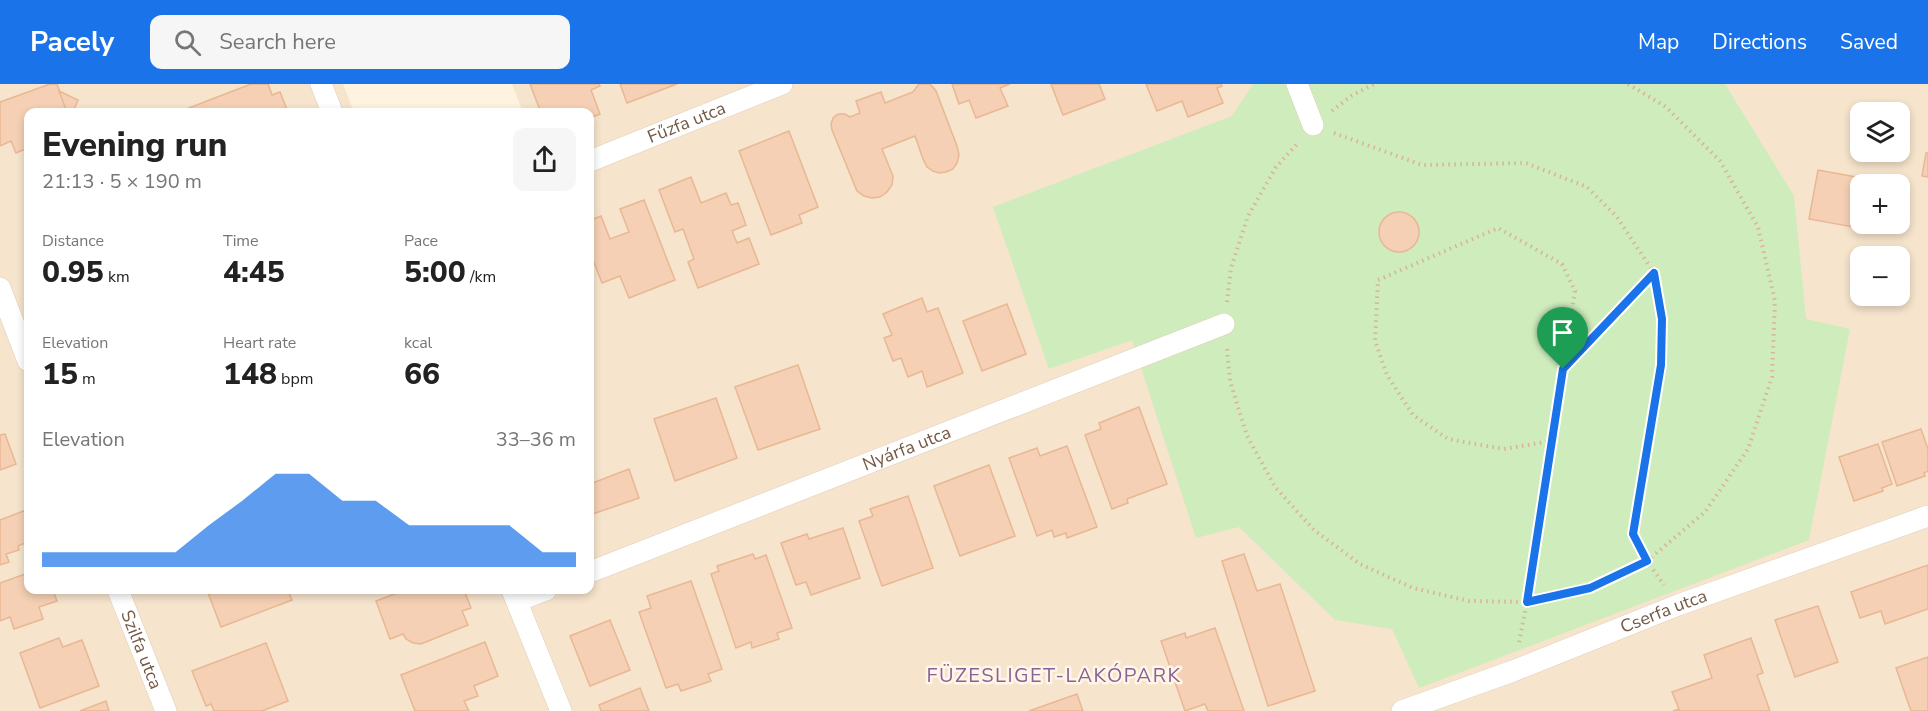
<!DOCTYPE html>
<html lang="en">
<head>
<meta charset="utf-8">
<style>
	body { margin:0; font-family:"Nunito Sans",sans-serif; background:#f6f6f6; color:#222; height:100vh; display:flex; flex-direction:column; font-size:22px; white-space:nowrap }
	* { box-sizing:border-box; margin:0 }
	p { font-size:20px; color:#767676 }
	.icon { flex:none; width:33px; height:33px; fill:none; stroke:currentColor; stroke-width:2; stroke-linecap:round; stroke-linejoin:round }
	.map { position:relative; flex:1; overflow:hidden }
	.panel { position:absolute; left:24px; top:24px; width:570px; height:486px; display:flex; flex-direction:column; background:#fff; border-radius:12px; box-shadow:0 3px 9px #0003 }
	.panel>* { flex:none }
	.tools { position:absolute; left:1850px; top:18px; display:grid; gap:12px }
	.tools a { display:grid; place-items:center; width:60px; height:60px; border-radius:12px; background:#fff; box-shadow:0 3px 9px #0003; font-size:30px }
	.pin { position:absolute; display:grid; place-items:center; width:51px; height:51px; color:#fff; margin:-62px -26px; border-radius:50% 50% 50% 0; rotate:-45deg; box-shadow:0 0 6px #0007 }
	.pin .icon { rotate:45deg }
	.round { display:grid; place-items:center; flex:none; width:63px; height:63px; border-radius:12px; background:#f6f6f6 }
	.headline { display:flex; align-items:center; justify-content:space-between; height:102px; padding:0 18px }
	h1 { font-size:33px; font-weight:800; line-height:45px }
	.figures { display:grid; grid-template-columns:repeat(3,1fr); gap:9px; height:102px; padding:6px 18px }
	.figures div { display:grid; align-content:center }
	.figures b { font-size:30px; font-weight:800 }
	.figures small { font-size:16px; font-weight:400 }
	.figures p { font-size:16px }
	.chart { height:168px; padding:12px 18px }
	.chart p { display:flex; justify-content:space-between }
	.chart svg { width:100%; height:108px; margin-top:6px; fill:#1a73e8; opacity:.7 }
	header { display:flex; align-items:center; gap:36px; box-sizing:border-box; height:84px; padding:0 30px; background:#1a73e8; color:#fff }
	header strong { font-size:28px }
	nav { display:flex; gap:33px; margin-inline-start:auto; font-size:21px }
	.search { width:420px; height:54px; background:#f6f6f6; display:flex; align-items:center; gap:15px; box-sizing:border-box; padding:0 21px; border-radius:12px; color:#767676; font-size:22px }
	.map>svg:first-child { display:block }
	.residential { fill:#f6e4cc; fill-rule:evenodd }
	.green { fill:#ceecbc }
	.building { fill:#f5d0b4; stroke:#e9b793; stroke-width:1.5 }
	.lines { fill:none; stroke-linecap:round; stroke-linejoin:round }
	.minor-casing { stroke:#e2ceba; stroke-width:22 }
	.path { stroke:#dab398; stroke-width:4; stroke-dasharray:1.5 4.5; stroke-linecap:butt }
	.minor { stroke:#fff; stroke-width:21 }
	.route-casing { stroke:#fff; stroke-width:12 }
	.route { stroke:#1a73e8; stroke-width:8 }
	.labels { text-anchor:middle; stroke-width:5; stroke-linejoin:round; paint-order:stroke }
	.street-label { font-size:18px; fill:#755845; stroke:#fff6e6 }
	.neighbourhood-label { font-size:20px; letter-spacing:1.5px; fill:#88609a; stroke:#fff6e6 }
</style>
</head>
<body>
<header>
<strong>Pacely</strong>
<div class="search"><svg class="icon" aria-label="search" viewBox="0 0 24 24"><circle cx="10" cy="10" r="6"/><path d="M15 15l6 6"/></svg>Search here</div>
<nav><a>Map</a><a>Directions</a><a>Saved</a></nav>
</header>
<div class="map">
<svg width="1928" height="627" viewBox="0 0 1928 627">
	<rect width="100%" height="100%" fill="#fef3de"/>
	<path class="residential" d="M0 0H343L354 28H28V506H590V28H523L512 0H1928V627H0ZM1860 28H1899V68H1860ZM1860 100H1899V140H1860ZM1860 172H1899V212H1860Z"/>
	<polygon class="green" points="1253,0 1725,0 1794,112 1806,235 1850,245 1809,456 1419,604 1392,545 1335,536 1239,443 1196,454 1132,256 1049,285 993,123 1232,32"/>
	<g class="building">
		<polygon points="50,0 57,0 67,28 28,28 28,64 16,69 11,57 0,62 0,18"/>
		<polygon points="251,0 268,0 272,11 280,8 288,28 182,28 181,27"/>
		<polygon points="530,0 599,0 600,2 591,6 600,30 590,34 590,28 550,28 540,26"/>
		<polygon points="620,0 677,0 627,19"/>
		<polygon points="919,0 930,0 936,7 957,62 959,71 957,79 953,85 946,88 939,89 933,87 927,83 923,75 915,52 882,65 893,92 892,101 887,108 880,113 872,114 864,112 857,107 832,46 831,40 833,34 838,30 845,30 850,33 860,29 856,17 881,8 885,19 913,8"/>
		<polygon points="952,0 1010,0 1000,4 1008,22 976,34 969,16 959,20"/>
		<polygon points="1051,0 1099,0 1105,15 1063,31"/>
		<polygon points="1146,0 1221,0 1222,2 1217,4 1223,19 1188,33 1182,17 1157,27"/>
		<polygon points="59,7 78,16 73,28 67,28"/>
		<polygon points="789,47 818,123 799,131 802,139 771,151 739,67"/>
		<polygon points="1926,69 1928,69 1928,93 1922,92"/>
		<polygon points="1818,86 1862,94 1853,143 1809,135"/>
		<polygon points="691,93 701,119 726,109 731,121 738,119 746,141 732,147 737,159 749,154 759,180 698,204 688,178 694,175 683,145 675,148 659,106"/>
		<polygon points="644,116 675,196 629,214 620,192 602,199 590,168 590,136 601,132 610,155 629,148 620,125"/>
		<circle cx="1399" cy="148" r="20"/>
		<polygon points="922,214 927,228 938,224 963,289 927,303 922,287 908,293 901,274 893,277 884,254 892,251 883,230"/>
		<polygon points="1007,220 1026,270 982,287 963,237"/>
		<polygon points="798,281 820,345 758,366 735,303"/>
		<polygon points="716,314 737,374 675,397 654,335"/>
		<polygon points="1139,323 1167,400 1127,415 1128,419 1112,425 1085,351 1101,345 1099,339"/>
		<polygon points="1921,345 1928,365 1928,387 1924,389 1925,392 1897,402 1882,358"/>
		<polygon points="5,350 16,380 0,386 0,351"/>
		<polygon points="1878,360 1892,400 1882,404 1883,407 1854,417 1839,373"/>
		<polygon points="1067,362 1097,443 1067,454 1066,449 1054,453 1052,446 1037,452 1009,374 1037,364 1040,372"/>
		<polygon points="989,381 1015,452 960,472 934,402"/>
		<polygon points="629,385 639,414 590,431 590,400"/>
		<polygon points="908,412 933,484 882,502 859,437 873,432 870,425"/>
		<polygon points="26,426 28,432 28,458 18,462 19,466 6,470 9,478 0,481 0,436"/>
		<polygon points="843,444 860,494 811,511 806,498 796,501 781,459 807,450 809,455"/>
		<polygon points="753,470 755,475 766,471 792,544 777,549 779,555 752,564 751,558 736,564 711,490 719,487 717,482"/>
		<polygon points="1244,470 1257,507 1280,500 1315,607 1268,622 1222,477"/>
		<polygon points="1928,481 1928,525 1885,540 1881,527 1860,534 1851,508"/>
		<polygon points="28,489 28,506 53,506 57,517 39,523 43,535 14,545 10,533 0,537 0,499"/>
		<polygon points="691,497 722,585 708,590 711,597 681,607 678,600 666,604 639,528 651,524 647,512"/>
		<polygon points="207,506 288,506 292,516 221,543"/>
		<polygon points="405,506 464,506 471,524 462,527 468,541 421,560 413,559 406,555 403,550 390,555 376,517"/>
		<polygon points="1818,522 1838,578 1795,593 1775,536"/>
		<polygon points="610,536 630,586 590,602 570,552"/>
		<polygon points="1215,544 1244,627 1208,627 1205,620 1185,627 1161,557 1185,549 1186,554"/>
		<polygon points="59,554 63,563 82,556 99,602 40,624 20,569"/>
		<polygon points="1751,554 1763,589 1757,591 1770,627 1673,627 1679,625 1672,608 1712,594 1704,571"/>
		<polygon points="485,558 498,592 474,602 478,612 464,617 469,627 415,627 401,591"/>
		<polygon points="266,559 288,617 262,627 214,627 211,620 206,622 192,587"/>
		<polygon points="1928,573 1928,627 1911,627 1896,584"/>
		<polygon points="640,604 649,627 601,627 599,621"/>
		<polygon points="1077,610 1083,627 1029,627"/>
		<polygon points="106,617 109,627 80,627"/>
	</g>
	<g class="lines">
		<g class="minor-casing">
			<g id="minor">
				<polyline points="321,0 332,28"/>
				<polyline points="1297,0 1313,41"/>
				<path id="s1" d="M590 77 782 0"/>
				<polyline points="0,204 28,277"/>
				<path id="s2" d="M590 488 1224 240"/>
				<path id="s3" d="M118 506 166 627"/>
				<polyline points="512,506 561,627"/>
				<polyline points="517,517 546,506"/>
				<path id="s4" d="M1402 627 1513 587 1678 521 1928 432"/>
			</g>
		</g>
		<g class="path">
			<polyline points="1332,27 1351,12 1374,0"/>
			<polyline points="1334,49 1422,81 1526,79 1587,103 1617,133 1654,189 1662,235 1661,281 1633,450 1647,477 1664,501"/>
			<polyline points="1227,218 1231,184 1248,132 1276,83 1298,59"/>
			<polyline points="1227,265 1230,297 1247,352 1275,403 1314,446 1360,480 1413,504 1469,517 1527,518 1590,504 1647,477 1705,428 1748,365 1772,293 1775,217 1758,143 1720,77 1666,23 1628,0"/>
			<polyline points="1564,284 1653,189"/>
			<polyline points="1519,558 1527,518 1575,207 1562,180 1498,144 1378,196 1375,257 1387,291 1413,331 1448,355 1504,365 1552,357"/>
		</g>
		<use href="#minor" class="minor"/>
	</g>
	<g class="lines">
		<g class="route-casing">
			<polygon id="route" points="1654,189 1662,235 1661,281 1633,450 1647,477 1590,504 1527,518 1563,285"/>
		</g>
		<use href="#route" class="route"/>
	</g>
	<g class="labels">
		<g class="street-label">
			<text dy="6" stroke="none"><textPath href="#s1" startOffset="104">Fűzfa utca</textPath></text>
			<text dy="6" stroke="none"><textPath href="#s2" startOffset="340">Nyárfa utca</textPath></text>
			<text dy="6" stroke="none"><textPath href="#s4" startOffset="280">Cserfa utca</textPath></text>
			<text dy="6" stroke="none"><textPath href="#s3" startOffset="64">Szilfa utca</textPath></text>
		</g>
		<g class="neighbourhood-label">
			<text x="1054" y="598">FÜZESLIGET-LAKÓPARK</text>
		</g>
	</g>
</svg>
<div class="tools">
<a><svg class="icon" aria-label="layers" viewBox="0 0 24 24"><path d="M12 4l9 5-9 5-9-5zM3 14l9 5 9-5"/></svg></a>
<a>+</a>
<a>−</a>
</div>
<div class="pin" style="left:1563px;top:285px;background:#1e9e55"><svg class="icon" aria-label="arrive" viewBox="0 0 24 24"><path d="M6 21V4h12l-3 4 3 4H6"/></svg></div>
<section class="panel">
<div class="headline"><div><h1>Evening run</h1><p>21:13 · 5 × 190 m</p></div><a class="round"><svg class="icon" aria-label="share" viewBox="0 0 24 24"><path d="M12 15V3M7 8l5-5 5 5M5 13v7h14v-7"/></svg></a></div>
<div class="figures">
<div><p>Distance</p><b>0.95<small> km</small></b></div>
<div><p>Time</p><b>4:45</b></div>
<div><p>Pace</p><b>5:00<small> /km</small></b></div>
</div>
<div class="figures">
<div><p>Elevation</p><b>15<small> m</small></b></div>
<div><p>Heart rate</p><b>148<small> bpm</small></b></div>
<div><p>kcal</p><b>66</b></div>
</div>
<div class="chart"><p><span>Elevation</span>33–36 m</p>
<svg viewBox="0 0 160 44" preserveAspectRatio="none"><path d="M0 44V38L10 38L20 38L30 38L40 38L50 27L60 17L70 6L80 6L90 17L100 17L110 27L120 27L130 27L140 27L150 38L160 38V44z"/></svg>
</div>
</section>
</div>
</body>
</html>
